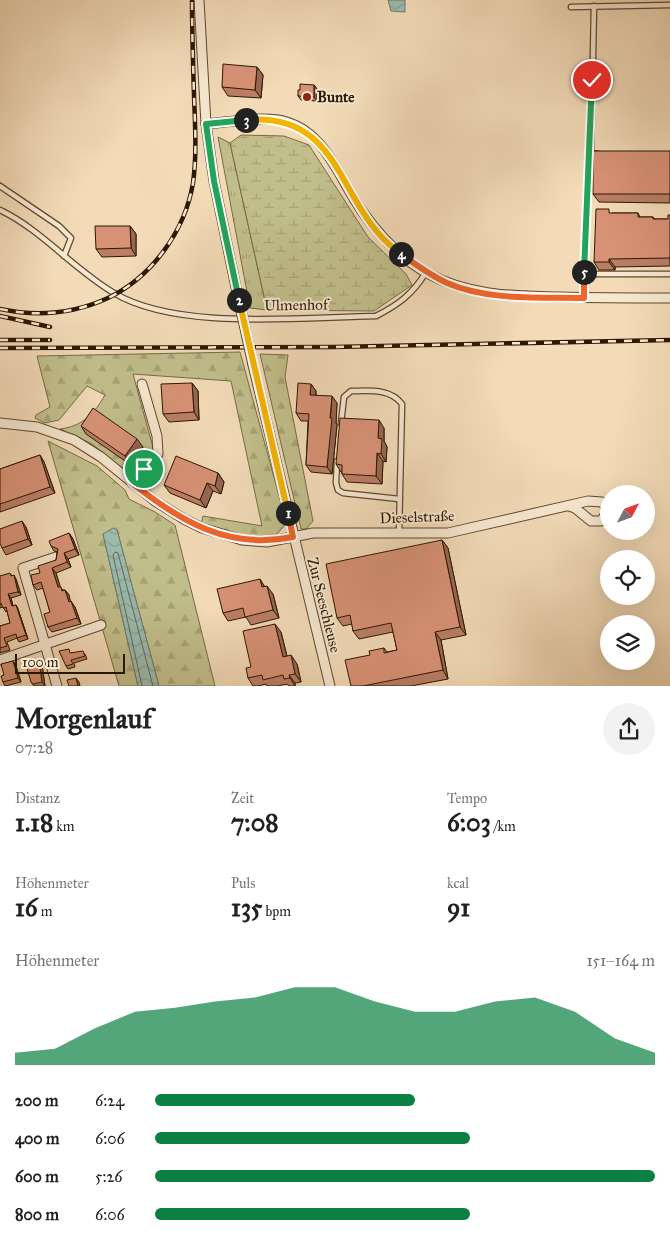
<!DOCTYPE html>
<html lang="de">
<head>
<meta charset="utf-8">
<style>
	body { margin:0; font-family:"IM FELL Great Primer",serif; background:#f2f2f2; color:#202124; height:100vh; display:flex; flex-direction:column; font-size:19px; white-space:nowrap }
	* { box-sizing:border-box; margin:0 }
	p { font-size:16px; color:#757577 }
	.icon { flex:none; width:28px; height:28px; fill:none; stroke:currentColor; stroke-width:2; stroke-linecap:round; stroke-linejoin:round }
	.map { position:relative; height:686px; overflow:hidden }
	.details { display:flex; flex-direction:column; background:#fff; flex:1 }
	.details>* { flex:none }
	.needle { width:32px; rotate:49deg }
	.fabs { position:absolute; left:600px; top:485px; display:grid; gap:10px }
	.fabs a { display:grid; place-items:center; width:55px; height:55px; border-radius:50%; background:#fff; box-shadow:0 5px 20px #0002; font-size:25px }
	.scale { position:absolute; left:15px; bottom:12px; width:110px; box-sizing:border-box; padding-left:5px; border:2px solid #2c1700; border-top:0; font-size:14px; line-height:18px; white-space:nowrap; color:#2c1700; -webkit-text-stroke:4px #f7e8d1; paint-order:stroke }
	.pin { position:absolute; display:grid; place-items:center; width:42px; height:42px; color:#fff; margin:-21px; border:2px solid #fff; border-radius:50%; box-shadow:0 1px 5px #0007 }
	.km { position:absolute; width:25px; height:25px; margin:-12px; border-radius:50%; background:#222; color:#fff; font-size:14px; line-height:25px; text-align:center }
	.round { display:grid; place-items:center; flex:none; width:52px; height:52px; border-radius:26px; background:#f2f2f2 }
	.summary { display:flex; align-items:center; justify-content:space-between; height:85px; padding:0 15px }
	h1 { font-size:28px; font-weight:700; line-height:38px }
	.metrics { display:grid; grid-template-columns:repeat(3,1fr); gap:8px; height:85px; padding:5px 15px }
	.metrics div { display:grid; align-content:center }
	.metrics b { font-size:25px; font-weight:700 }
	.metrics small { font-size:14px; font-weight:400 }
	.metrics p { font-size:14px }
	.chart { height:140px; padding:10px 15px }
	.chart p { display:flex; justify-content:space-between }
	.chart svg { width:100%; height:90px; margin-top:5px; fill:#0b8043; opacity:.7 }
	ul { padding:0 15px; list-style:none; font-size:16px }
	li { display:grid; grid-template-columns:80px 60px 1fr; align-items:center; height:38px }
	li i { height:12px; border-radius:6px; background:#0b8043 }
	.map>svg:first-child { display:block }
	.grass { fill:url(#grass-tufts); stroke:#766a46 }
	.forest { fill:url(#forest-firs); stroke:#766a46 }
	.wetland { fill:url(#wetland-marsh); stroke:#766a46 }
	.water { fill:url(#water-waves); stroke:#6f7968 }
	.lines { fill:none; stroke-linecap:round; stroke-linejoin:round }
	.shore { stroke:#646957; stroke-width:1 }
	.service-casing { stroke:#5e482e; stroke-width:7 }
	.minor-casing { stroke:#5e482e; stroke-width:11 }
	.service { stroke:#f7e8d1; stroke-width:4.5 }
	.minor { stroke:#f7e8d1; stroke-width:9 }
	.rail-casing { stroke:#2c1700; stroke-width:4.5 }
	.rail { stroke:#f7e8d1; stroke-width:2.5; stroke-dasharray:8; stroke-linecap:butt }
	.minor-bridge-casing { stroke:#5e482e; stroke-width:11; stroke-linecap:butt }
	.minor-bridge { stroke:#f7e8d1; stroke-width:9 }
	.wall { fill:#ba7e65; stroke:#2c1700 }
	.shaded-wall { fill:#976653; stroke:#2c1700 }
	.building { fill:#d89276; stroke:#2c1700 }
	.split-1-casing { stroke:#fff; stroke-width:10 }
	.split-2-casing { stroke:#fff; stroke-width:10 }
	.split-3-casing { stroke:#fff; stroke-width:10 }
	.split-4-casing { stroke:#fff; stroke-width:10 }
	.split-5-casing { stroke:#fff; stroke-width:10 }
	.split-6-casing { stroke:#fff; stroke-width:10 }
	.split-1 { stroke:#f0652b; stroke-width:6 }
	.split-2 { stroke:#f5b400; stroke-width:6 }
	.split-3 { stroke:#22a559; stroke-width:6 }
	.split-4 { stroke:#f5b400; stroke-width:6 }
	.split-5 { stroke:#f0652b; stroke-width:6 }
	.split-6 { stroke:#22a559; stroke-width:6 }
	.poi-dot { fill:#8f2418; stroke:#f7e8d1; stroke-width:2 }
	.labels { text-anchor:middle; stroke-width:4; stroke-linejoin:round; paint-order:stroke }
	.poi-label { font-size:15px; font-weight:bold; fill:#2c1700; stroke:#f7e8d1; text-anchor:start }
	.street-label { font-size:15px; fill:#2c1700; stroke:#f7e8d1 }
</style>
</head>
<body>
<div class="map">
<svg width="670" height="686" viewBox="0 0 670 686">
	<defs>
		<pattern id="grass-tufts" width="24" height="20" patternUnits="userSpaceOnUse" patternTransform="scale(1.25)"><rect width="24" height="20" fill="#c1be8b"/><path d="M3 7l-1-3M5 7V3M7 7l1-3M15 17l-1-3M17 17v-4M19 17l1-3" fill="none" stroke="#a6a376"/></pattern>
		<pattern id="forest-firs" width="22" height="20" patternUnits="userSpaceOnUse" patternTransform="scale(1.25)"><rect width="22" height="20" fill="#c1be8b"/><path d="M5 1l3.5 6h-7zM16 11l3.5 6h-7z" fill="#a6a376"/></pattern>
		<pattern id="wetland-marsh" width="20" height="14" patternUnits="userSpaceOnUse" patternTransform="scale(1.25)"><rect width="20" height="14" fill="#c1be8b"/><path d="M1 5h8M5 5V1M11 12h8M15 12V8" fill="none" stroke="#a6a376"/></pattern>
		<pattern id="water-waves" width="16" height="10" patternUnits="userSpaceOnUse" patternTransform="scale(1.25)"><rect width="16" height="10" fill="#9bbbae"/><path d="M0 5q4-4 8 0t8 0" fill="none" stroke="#86a094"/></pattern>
	</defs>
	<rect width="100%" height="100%" fill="#f3dbb8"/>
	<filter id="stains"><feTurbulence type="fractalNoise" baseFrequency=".004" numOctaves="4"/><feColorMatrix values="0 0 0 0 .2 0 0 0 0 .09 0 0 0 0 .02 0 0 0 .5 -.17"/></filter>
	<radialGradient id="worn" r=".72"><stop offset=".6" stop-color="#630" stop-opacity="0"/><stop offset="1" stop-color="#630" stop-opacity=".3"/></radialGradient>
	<polygon class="grass" points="218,137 230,143 267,310 250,308"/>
	<g class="forest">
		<path d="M240 352 285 518 284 526 277 534C250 539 228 532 201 524L203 516 262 526 231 381 133 374 155 455 140 469 132 472 122 468 92 444 60 429C83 426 94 414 105 395L87 386 59 420 45 423 35 418 36 415 50 407 37 356Z"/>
		<polygon points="260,354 288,355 285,377 313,521 306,529 301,529"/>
		<polygon points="48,441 97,466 125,490 129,499 155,512 175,525 215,686 159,686 117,530 103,534 138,686 119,686"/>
	</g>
	<polygon class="wetland" points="241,135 284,136 309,145 368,237 406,274 412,285 374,311 267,310 230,143"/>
	<g class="water">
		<polygon points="388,0 405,0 405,12 391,11"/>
		<polygon points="113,528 117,530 159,686 138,686 103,534"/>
	</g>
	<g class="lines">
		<polyline class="shore" points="142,686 113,555 115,552 118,553 153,686"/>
		<g class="service-casing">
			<g id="service">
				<polyline points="571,7 670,5"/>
				<polyline points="591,153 594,6"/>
				<polyline points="0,186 59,226 71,238 64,256"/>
				<path d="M0 210C42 230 73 269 114 293 177 331 302 317 376 316 398 305 413 294 426 272"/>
				<polyline points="584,274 670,274"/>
				<polyline points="585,298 586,212 591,153 599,154"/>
				<path d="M341 423 344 397 351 391C369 391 390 388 402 404L399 533"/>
				<polyline points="337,461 336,483 338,490 343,493 399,499"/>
			</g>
		</g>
		<g class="minor-casing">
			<g id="minor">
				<polyline points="199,0 206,124 214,181 238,297"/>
				<path d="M206 124C229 122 254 117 278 120 325 128 338 177 362 211 379 236 401 258 427 273 468 296 514 296 560 297 597 298 633 298 670 298"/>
				<polyline points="253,365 330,686"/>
				<polyline points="0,423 37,427 74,440 101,457 155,501 184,519 202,528 242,540 267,542 313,533 448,533 588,501 602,502 606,507 606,514 601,521 591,521 575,508 569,506"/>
				<polyline points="132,483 158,454 157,436 142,384"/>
				<polyline points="56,557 23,568 57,686"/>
				<polyline points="0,660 101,625"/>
			</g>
		</g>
		<use href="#service" class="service"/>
		<use href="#minor" class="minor"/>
		<g class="rail-casing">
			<g id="rail">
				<path d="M0 309C37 317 73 314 108 298 152 277 185 231 193 183 197 154 195 124 194 95 193 63 192 32 192 0"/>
				<polyline points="0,316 50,327"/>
				<polyline points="0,340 50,340"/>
				<polyline points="0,348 334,347 670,340"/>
			</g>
		</g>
		<use href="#rail" class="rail"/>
		<g class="minor-bridge-casing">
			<polyline id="minor-bridge" points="238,297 253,365"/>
		</g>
		<use href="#minor-bridge" class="minor-bridge"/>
	</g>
	<g class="wall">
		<polygon points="257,67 263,75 261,98 228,96 222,87"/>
		<polygon points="314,85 317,89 317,101 301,100 298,96 300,90"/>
		<polygon points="670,151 670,203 599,202 593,194"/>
		<polygon points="612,213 638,213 640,217 653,217 655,219 668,219 670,215 670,266 615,267 615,270 599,270 594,262"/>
		<polygon points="130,226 136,234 136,256 102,257 96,249"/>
		<polygon points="192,383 198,391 199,420 169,422 163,414"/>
		<polygon points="311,384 316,391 316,395 337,403 336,423 337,425 332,474 311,472 306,465 308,421 301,421 296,413"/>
		<polygon points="81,426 143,447 131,465 86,434"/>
		<polygon points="384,428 384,441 387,447 386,462 383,461 382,484 347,482 342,474 342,472 341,472 336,464"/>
		<polygon points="40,455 44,462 55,493 0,512 0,469"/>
		<polygon points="218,473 224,482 221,494 213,491 206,508 170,493 164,485"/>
		<polygon points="26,527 32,545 6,555 2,548"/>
		<polygon points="69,533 73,539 79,555 68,559 71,567 56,573 60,587 63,590 65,590 69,595 70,602 75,607 81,624 52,632 48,627 50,612 43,588 37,590 33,585 40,573 56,560 57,552 54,551 51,546"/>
		<polygon points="442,540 448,548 466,635 441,640 448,679 411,686 351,686 370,655 384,648 387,652 397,650 393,632 359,639 353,631 352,624 343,626 337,618"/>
		<polygon points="12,575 16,579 21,595 11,598 13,606 16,605 18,609 28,639 19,642 17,638 7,642 10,650 0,653 0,626 10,623 7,611 6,612 3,607 0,608 0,576"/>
		<polygon points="265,586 273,594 279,618 251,625 246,617 228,621 223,613"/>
		<polygon points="281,632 287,656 297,664 301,682 295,683 295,686 289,686 287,684 277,686 267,686 266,684 258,686 253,686 248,678 251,667"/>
		<polygon points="71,653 85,654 87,659 74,663 75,667 68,669 66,666"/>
		<polygon points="13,661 16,666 21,682 5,686 3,682 4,675"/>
		<polygon points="42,665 45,686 34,686 31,682"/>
	</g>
	<g class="shaded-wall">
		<polygon points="257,67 263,75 261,98 255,90"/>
		<polygon points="314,85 317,89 317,101 314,97"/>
		<polygon points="130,226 136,234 136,256 131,248"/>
		<polygon points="609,259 615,267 615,270 609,262"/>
		<polygon points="192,383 198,391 199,420 194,412"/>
		<polygon points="311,384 316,391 315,402 310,395"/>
		<polygon points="332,396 337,403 336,423 337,425 332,474 327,467"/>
		<polygon points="379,420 384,428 384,441 387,447 386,462 381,454 378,438"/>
		<polygon points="137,439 143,447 131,465 125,456"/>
		<polygon points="377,453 383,461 382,484 376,476"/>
		<polygon points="40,455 44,462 55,493 50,487"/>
		<polygon points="218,473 224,482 221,494 215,486"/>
		<polygon points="207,483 213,491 206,508 200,500"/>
		<polygon points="22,521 26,527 32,545 28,539"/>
		<polygon points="69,533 73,539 79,555 75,549"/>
		<polygon points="442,540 448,548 466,635 460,627"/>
		<polygon points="64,553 68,559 71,567 67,562"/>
		<polygon points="52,568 56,573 62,592 58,587"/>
		<polygon points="14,575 16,579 21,595 18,592"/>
		<polygon points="260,579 265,587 262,587"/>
		<polygon points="267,586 273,594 279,618 273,610"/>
		<polygon points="65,590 69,595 72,608 69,602"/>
		<polygon points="8,594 11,598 14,610 12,606"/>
		<polygon points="71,601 75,607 81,624 77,618"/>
		<polygon points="16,605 18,609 28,639 26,635"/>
		<polygon points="275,624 281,632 289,665 283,657"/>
		<polygon points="435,632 441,640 448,679 443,670"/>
		<polygon points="291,655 297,664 301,682 295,674"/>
		<polygon points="13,661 16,666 21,682 18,678"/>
		<polygon points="39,661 42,665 45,686 42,682"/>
		<polygon points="289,675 295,683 295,686 290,678"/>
		<polygon points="76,678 79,682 80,686 78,686"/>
	</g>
	<g class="building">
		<polygon points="223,64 257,67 255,90 222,87"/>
		<polygon points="300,84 314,85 314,97 298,96 298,90 300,90"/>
		<rect x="593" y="151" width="77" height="43"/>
		<polygon points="596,209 609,209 609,213 638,213 638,217 653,217 653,219 668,219 668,215 670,215 670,258 609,259 609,262 594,262"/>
		<polygon points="95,226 130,226 131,248 96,249"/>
		<polygon points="192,383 194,412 163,414 161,384"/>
		<polygon points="298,383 311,384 310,395 332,396 330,418 332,418 327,467 306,465 309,414 296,413"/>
		<polygon points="93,408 137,439 125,456 81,426"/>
		<polygon points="340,418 379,420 378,438 382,439 381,454 377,453 376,476 342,474 342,465 336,464"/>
		<polygon points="40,455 50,487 0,504 0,469"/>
		<polygon points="176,456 218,473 215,486 207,483 200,500 164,485"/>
		<polygon points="22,521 28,539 2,548 0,543 0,529"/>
		<polygon points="69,533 75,549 64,553 67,562 52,568 58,587 61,587 62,591 65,590 69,602 71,601 77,618 48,627 44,614 50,612 41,582 33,585 31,575 40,573 38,566 56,560 58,549 51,546 49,541"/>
		<polygon points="442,540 460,627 435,632 443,670 363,686 351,686 345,660 370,655 369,651 384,648 384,653 397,650 391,623 353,631 350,615 337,618 326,564"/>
		<polygon points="10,573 11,576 14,575 18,592 8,594 12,606 16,605 26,635 17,638 16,634 4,638 7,646 0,648 0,626 10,623 6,607 3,608 1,603 0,604 0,576"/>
		<polygon points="260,579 262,587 267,586 273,610 245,617 243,608 223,613 217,589"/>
		<polygon points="275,624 283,657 291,655 295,674 289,675 290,678 284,679 283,675 263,680 262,675 248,678 246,668 251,667 243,631"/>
		<polygon points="69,649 70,653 83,651 85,656 71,660 73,664 66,666 59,651"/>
		<polygon points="13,661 18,678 3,682 1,676 4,675 1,664"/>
		<polygon points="39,661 42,682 33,684 31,682 26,665"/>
		<polygon points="76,678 78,686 69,686 67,680"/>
	</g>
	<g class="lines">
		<g class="split-1-casing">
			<path id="split-1" d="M144 469 132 483C181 522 229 550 293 537L288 513"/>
		</g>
		<g class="split-2-casing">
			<polyline id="split-2" points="239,300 288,513"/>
		</g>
		<g class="split-3-casing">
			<polyline id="split-3" points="239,300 214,181 206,124 246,120"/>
		</g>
		<g class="split-4-casing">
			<path id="split-4" d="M246 120C345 111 336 209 401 254"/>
		</g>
		<g class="split-5-casing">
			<path id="split-5" d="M401 254C416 265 430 275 447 283 489 301 540 297 584 298V272"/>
		</g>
		<g class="split-6-casing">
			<polyline id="split-6" points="584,272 592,80"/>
		</g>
		<use href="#split-1" class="split-1"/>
		<use href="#split-2" class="split-2"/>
		<use href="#split-3" class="split-3"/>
		<use href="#split-4" class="split-4"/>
		<use href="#split-5" class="split-5"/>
		<use href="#split-6" class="split-6"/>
	</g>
	<circle class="poi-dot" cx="307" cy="97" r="5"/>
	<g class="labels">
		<g class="poi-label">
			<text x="317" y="102">Bunte</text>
		</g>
		<g class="street-label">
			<text transform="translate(296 305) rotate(-1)" y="5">Ulmenhof</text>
			<text transform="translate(417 517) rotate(-2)" y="5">Dieselstraße</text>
			<text transform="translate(324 605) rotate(76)" y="5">Zur Seeschleuse</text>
		</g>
	</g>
	<rect width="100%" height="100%" filter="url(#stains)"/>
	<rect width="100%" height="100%" fill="url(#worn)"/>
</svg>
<div class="fabs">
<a><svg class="needle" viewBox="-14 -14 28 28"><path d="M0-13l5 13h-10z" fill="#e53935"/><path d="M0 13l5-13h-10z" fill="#757577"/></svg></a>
<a><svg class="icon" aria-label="locate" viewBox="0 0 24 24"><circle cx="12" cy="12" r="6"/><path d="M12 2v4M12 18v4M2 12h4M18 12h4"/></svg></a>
<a><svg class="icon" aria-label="layers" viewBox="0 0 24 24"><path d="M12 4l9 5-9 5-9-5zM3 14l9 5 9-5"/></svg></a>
</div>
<div class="scale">100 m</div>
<div class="pin" style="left:144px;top:469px;background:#1e9e55"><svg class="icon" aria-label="arrive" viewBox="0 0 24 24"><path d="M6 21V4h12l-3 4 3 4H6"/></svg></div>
<div class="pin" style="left:592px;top:80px;background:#d93025"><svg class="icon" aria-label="check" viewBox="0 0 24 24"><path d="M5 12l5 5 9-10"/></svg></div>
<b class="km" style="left:288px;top:513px">1</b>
<b class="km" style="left:239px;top:300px">2</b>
<b class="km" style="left:246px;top:120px">3</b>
<b class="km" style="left:401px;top:254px">4</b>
<b class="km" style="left:584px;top:272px">5</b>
</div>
<section class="details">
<div class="summary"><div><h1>Morgenlauf</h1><p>07:28</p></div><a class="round"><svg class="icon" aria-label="share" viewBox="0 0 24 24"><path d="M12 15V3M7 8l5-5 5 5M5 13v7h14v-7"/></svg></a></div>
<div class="metrics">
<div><p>Distanz</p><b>1.18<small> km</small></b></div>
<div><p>Zeit</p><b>7:08</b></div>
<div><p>Tempo</p><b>6:03<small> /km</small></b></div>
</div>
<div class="metrics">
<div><p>Höhenmeter</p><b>16<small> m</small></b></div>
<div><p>Puls</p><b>135<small> bpm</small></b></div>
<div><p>kcal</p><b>91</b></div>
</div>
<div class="chart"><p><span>Höhenmeter</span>151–164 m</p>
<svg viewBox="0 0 160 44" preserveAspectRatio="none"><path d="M0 44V38L10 36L20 26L30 18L40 16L50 13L60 11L70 6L80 6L90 13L100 18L110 18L120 13L130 11L140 18L150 31L160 38V44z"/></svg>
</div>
<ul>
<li><b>200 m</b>6:24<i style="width:52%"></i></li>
<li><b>400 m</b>6:06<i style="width:63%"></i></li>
<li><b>600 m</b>5:26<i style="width:100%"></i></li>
<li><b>800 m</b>6:06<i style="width:63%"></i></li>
</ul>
</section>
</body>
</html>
